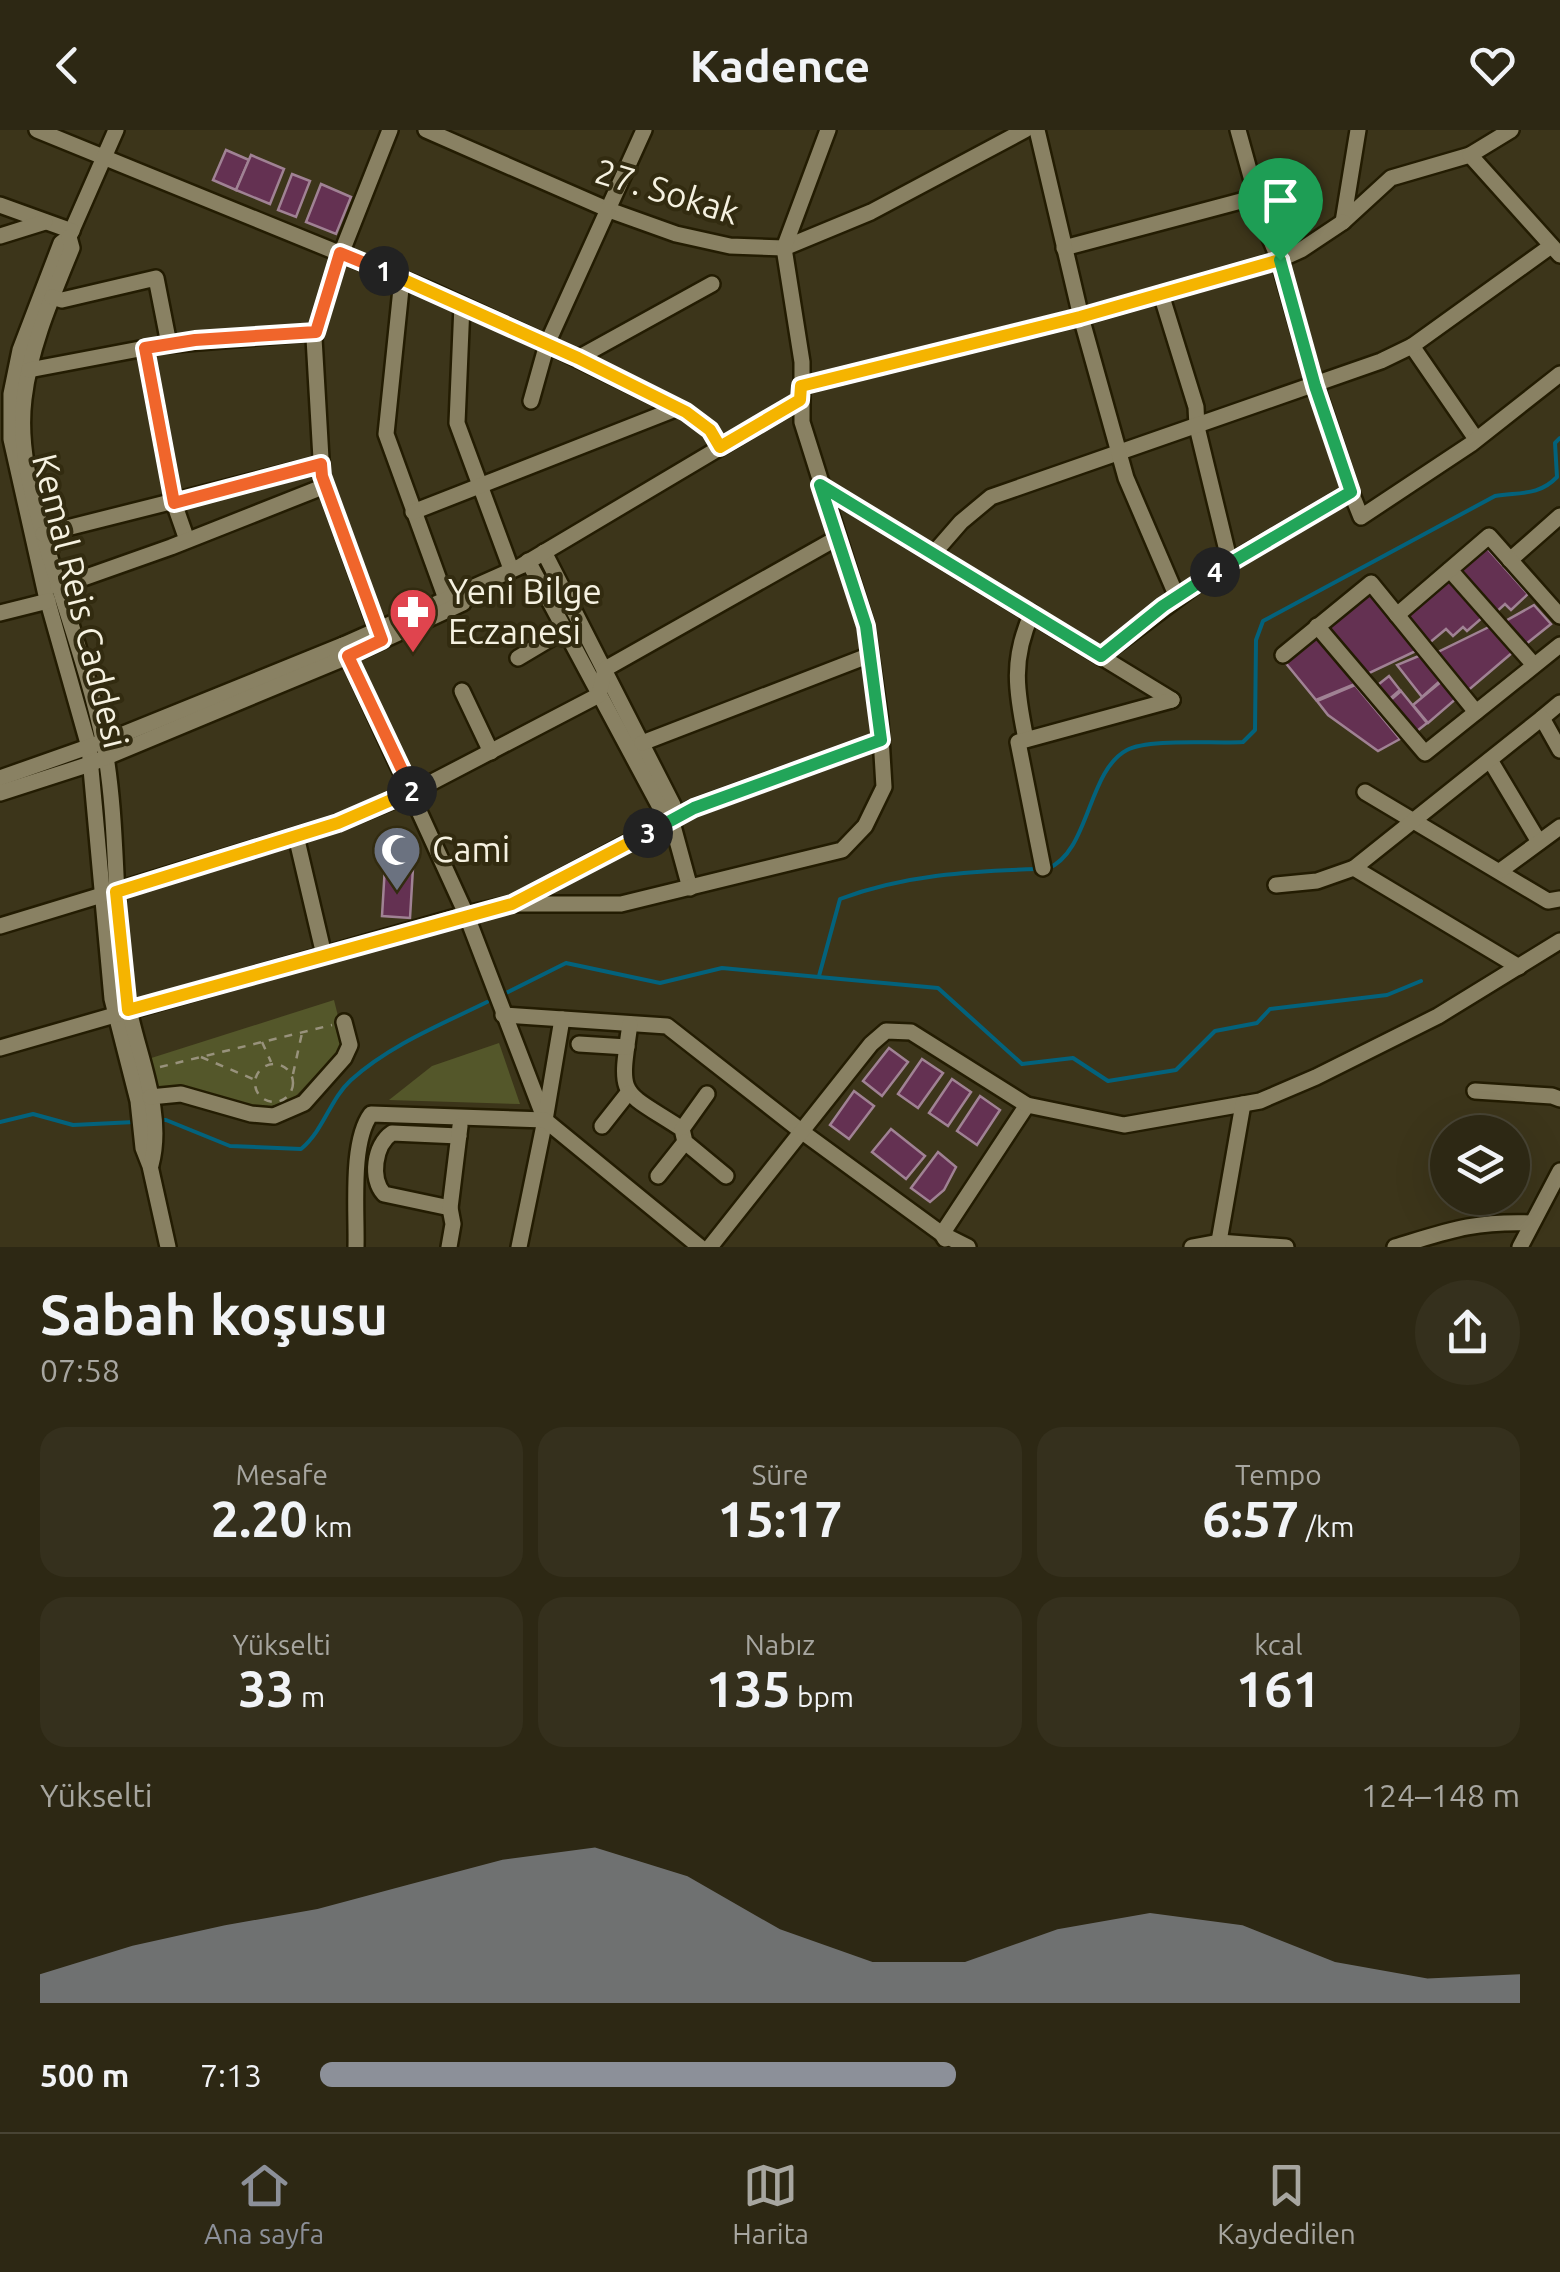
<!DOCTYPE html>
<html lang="tr">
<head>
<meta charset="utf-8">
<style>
	body { margin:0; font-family:Ubuntu,sans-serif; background:#35301d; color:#f1f3f6; height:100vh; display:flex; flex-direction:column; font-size:38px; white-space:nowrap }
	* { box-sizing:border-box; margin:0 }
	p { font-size:32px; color:#a7a6a0 }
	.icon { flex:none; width:55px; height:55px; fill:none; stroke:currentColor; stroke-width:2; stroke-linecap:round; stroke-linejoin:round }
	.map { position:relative; height:1117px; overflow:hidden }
	.side { display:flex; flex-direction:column; background:#2d2814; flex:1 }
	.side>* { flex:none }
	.fabs { position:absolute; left:1430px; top:985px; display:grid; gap:20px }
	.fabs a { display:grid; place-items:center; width:100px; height:100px; border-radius:50%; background:#2d2814; box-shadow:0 10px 40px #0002,0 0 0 2px #484434; font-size:50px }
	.pin { position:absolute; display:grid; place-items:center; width:85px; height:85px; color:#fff; margin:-102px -42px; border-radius:50% 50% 50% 0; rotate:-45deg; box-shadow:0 0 10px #0007 }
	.pin .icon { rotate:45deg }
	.km { position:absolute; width:50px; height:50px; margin:-25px; border-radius:50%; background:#222; color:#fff; font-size:28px; line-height:50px; text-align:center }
	.round { display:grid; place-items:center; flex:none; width:105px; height:105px; border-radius:52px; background:#35301d }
	.headline { display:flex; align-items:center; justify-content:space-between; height:170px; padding:0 40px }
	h1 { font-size:55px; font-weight:700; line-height:75px }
	.stats { display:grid; grid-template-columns:repeat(3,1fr); gap:15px; height:170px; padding:10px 40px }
	.stats div { display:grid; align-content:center; border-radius:25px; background:#35301d; text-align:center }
	.stats b { font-size:50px; font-weight:700 }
	.stats small { font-size:28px; font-weight:400 }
	.stats p { font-size:28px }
	.chart { height:280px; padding:20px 40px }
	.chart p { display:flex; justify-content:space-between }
	.chart svg { width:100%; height:180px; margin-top:10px; fill:#8c9099; opacity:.7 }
	ul { padding:0 40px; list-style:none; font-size:32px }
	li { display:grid; grid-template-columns:160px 120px 1fr; align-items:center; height:75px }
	li i { height:25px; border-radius:12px; background:#8c9099 }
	header { display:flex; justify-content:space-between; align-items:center; height:130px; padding:0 40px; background:#2d2814; font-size:45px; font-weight:700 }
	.dock { display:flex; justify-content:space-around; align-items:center; height:140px; border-top:2px solid #484434; background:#2d2814; font-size:28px; color:#a7a6a0 }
	.dock a { display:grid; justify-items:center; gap:5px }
	.dock .on { color:#8c9099 }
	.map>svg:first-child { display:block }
	.green { fill:#54572a }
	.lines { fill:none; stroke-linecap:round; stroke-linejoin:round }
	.stream { stroke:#03627c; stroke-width:4 }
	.building { fill:#643152; stroke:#a08294; stroke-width:2.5 }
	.minor-casing { stroke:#231c02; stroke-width:20 }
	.path { stroke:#98927c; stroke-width:2.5; stroke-dasharray:8 8; stroke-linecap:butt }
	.minor { stroke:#898163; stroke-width:15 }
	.split-1-casing { stroke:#fff; stroke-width:20 }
	.split-2-casing { stroke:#fff; stroke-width:20 }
	.split-3-casing { stroke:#fff; stroke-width:20 }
	.split-4-casing { stroke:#fff; stroke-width:20 }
	.split-5-casing { stroke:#fff; stroke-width:20 }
	.split-1 { stroke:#f5b400; stroke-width:12 }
	.split-2 { stroke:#f0652b; stroke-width:12 }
	.split-3 { stroke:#f5b400; stroke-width:12 }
	.split-4 { stroke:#22a559; stroke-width:12 }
	.split-5 { stroke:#22a559; stroke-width:12 }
	.labels { text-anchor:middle; stroke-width:8; stroke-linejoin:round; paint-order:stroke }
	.street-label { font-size:35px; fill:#f5f1e0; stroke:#322b10 }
	.poi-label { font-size:35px; fill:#f5f1e0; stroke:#322b10; text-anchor:start }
</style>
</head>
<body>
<header><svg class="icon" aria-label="back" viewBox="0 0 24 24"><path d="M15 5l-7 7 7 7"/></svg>Kadence<svg class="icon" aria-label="heart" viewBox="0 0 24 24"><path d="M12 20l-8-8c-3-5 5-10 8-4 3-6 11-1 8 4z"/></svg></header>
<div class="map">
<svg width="1560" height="1117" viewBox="0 0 1560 1117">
	<rect width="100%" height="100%" fill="#3c351a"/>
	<g class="green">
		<polygon points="334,870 345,914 292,970 267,982 183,957 153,956 145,930"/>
		<polygon points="499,913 520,974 389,970 432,936"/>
	</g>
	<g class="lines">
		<g class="stream">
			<path d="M1047 739C1090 722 1087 641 1127 620 1148 608 1216 614 1243 612L1255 600 1256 510 1263 491 1495 366C1519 362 1539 366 1557 347L1555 313 1560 308"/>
			<path d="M819 846 840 769C904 745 970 741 1038 739"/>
			<polyline points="506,863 566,833 660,853 722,838 938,858 1022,934 1073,928 1108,951 1176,940 1215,901 1257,893 1270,879 1387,865 1421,851"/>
			<path d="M159 990H166L230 1016 301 1019C324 1000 330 969 351 950 390 915 440 895 487 872"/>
			<polyline points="0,992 33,984 73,995 135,992"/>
		</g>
	</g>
	<g class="building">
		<polygon points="226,20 249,30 236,60 213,50"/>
		<polygon points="251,25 284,39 270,74 236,60"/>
		<polygon points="292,44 310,51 296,87 278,80"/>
		<polygon points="321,54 351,67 336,104 306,92"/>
		<polygon points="1486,417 1528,464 1511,480 1505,474 1493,485 1456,443"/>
		<polygon points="1446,448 1482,488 1467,501 1463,497 1453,506 1446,499 1428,514 1403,487"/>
		<polygon points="1371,461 1418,520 1363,546 1324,498"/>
		<polygon points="1534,475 1551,494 1521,518 1502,493"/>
		<polygon points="1491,496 1513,522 1465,563 1434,524"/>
		<polygon points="1318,505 1355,554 1316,570 1284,531"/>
		<polygon points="1421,525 1440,551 1422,567 1397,535"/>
		<polygon points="1389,546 1400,560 1386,572 1374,558"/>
		<polygon points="1442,551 1457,568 1428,593 1413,575"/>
		<polygon points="1355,555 1400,609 1378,621 1328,585 1317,571"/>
		<polygon points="1401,561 1427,593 1412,605 1386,574"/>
		<polygon points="385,736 413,738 410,788 382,786"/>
		<polygon points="889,918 908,932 882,966 863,951"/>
		<polygon points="922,929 943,943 918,978 898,964"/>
		<polygon points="952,949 971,962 948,996 929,983"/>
		<polygon points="854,961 874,976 849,1009 830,995"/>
		<polygon points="980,966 1000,980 977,1015 957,1001"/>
		<polygon points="891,999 925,1026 906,1049 872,1022"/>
		<polygon points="938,1022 956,1037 944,1060 930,1072 911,1058"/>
	</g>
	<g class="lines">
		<g class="minor-casing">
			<g id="minor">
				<polyline points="37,0 432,161 547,214 686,282 710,300 720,317"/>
				<polyline points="116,0 69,107 61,113 20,220 11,264 11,309 46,465 89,617 112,869 138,971 143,1018 150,1036 168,1117"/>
				<polyline points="426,0 609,80 676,104 730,116 784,118 871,82 1025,0"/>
				<polyline points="1358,0 1343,92 1391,48 1470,25"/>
				<polyline points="1511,0 1470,25 1560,125"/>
				<polyline points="0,75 72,101"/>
				<polyline points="0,106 45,92"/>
				<path d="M69 107 72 118C52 167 30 217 24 269 18 318 32 365 45 411 64 476 91 549 104 615 119 696 113 782 126 864 134 918 166 979 151 1035"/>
				<polyline points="1064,118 1256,67"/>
				<polyline points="340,123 314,208 322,346 380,507"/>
				<polyline points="341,124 390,0"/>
				<polyline points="402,149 386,304 446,469"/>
				<polyline points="1161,164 1196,277 1197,297 1230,433"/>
				<polyline points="52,167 62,170 156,148 169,214"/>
				<polyline points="462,175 457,293 511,439"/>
				<polyline points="163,215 316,202"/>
				<polyline points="1412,216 1476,309"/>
				<polyline points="578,228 712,154"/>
				<polyline points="29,240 145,218 174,373 187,410"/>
				<polyline points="801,256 1081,187 1037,0"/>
				<polyline points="531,271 547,214 644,0"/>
				<polyline points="820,355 1172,570"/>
				<polyline points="1351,362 1361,387 1471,314 1560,244"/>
				<polyline points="413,382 678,278"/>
				<polyline points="43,404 321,334"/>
				<polyline points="544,422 673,675 670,685 690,758"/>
				<polyline points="934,423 961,392 991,367 1381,231 1412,216 1551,116"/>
				<polyline points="1510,430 1560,386"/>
				<polyline points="528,431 662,681 670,685"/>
				<polyline points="1450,440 1534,535"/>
				<polyline points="58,457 171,417 325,356"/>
				<polyline points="1177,467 1126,348 1081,187 1279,130 1301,120 1343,92"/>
				<polyline points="0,483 48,471"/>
				<polyline points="1397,485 1489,406 1560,486"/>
				<polyline points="1317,496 1425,623 1560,515"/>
				<polyline points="343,515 466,784 545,990 519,1117"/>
				<polyline points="1283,525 1371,453 1476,582"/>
				<polyline points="1101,526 1209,445 1351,362 1309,235 1279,130 1264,94 1238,0"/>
				<polyline points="518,528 565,500"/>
				<polyline points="462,561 491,622"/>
				<polyline points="1542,588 1560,573"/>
				<path d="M1026 609C1016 561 1011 529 1032 483"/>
				<polyline points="642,613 870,525"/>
				<polyline points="1490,630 1539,712"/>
				<polyline points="0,648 116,607 343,515 521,436 800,270"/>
				<polyline points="1365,662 1548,771 1560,769"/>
				<polyline points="0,663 90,634 347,527 463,473"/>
				<polyline points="296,706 324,825"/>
				<polyline points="1043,738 1018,612 1172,570"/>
				<polyline points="1500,741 1560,697"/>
				<polyline points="1276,755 1317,751 1354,738"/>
				<polyline points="512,774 621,774 842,720 865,696 884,657 880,591 866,495 802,292 802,232 784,118 828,0"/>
				<polyline points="0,796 338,693 413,662 599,565 605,539 837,408"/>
				<polyline points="1519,837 1354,738 1542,588 1560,620"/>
				<polyline points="503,885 667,896 801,1001 942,1104 968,1117"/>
				<path d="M630 894C619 970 619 958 682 999L685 1012 726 1046"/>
				<polyline points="579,914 627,917"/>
				<polyline points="0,918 466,784 512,774 693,678 881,610"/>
				<polyline points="1475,961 1552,966 1560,969"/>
				<polyline points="150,967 181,964 251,984 274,986 304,973 344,928 350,915 344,892"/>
				<polyline points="545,990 562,889"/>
				<polyline points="602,996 628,963"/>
				<polyline points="682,999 707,964"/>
				<polyline points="658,1046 685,1012"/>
				<path d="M450 1078 384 1064C370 1049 374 1015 392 1003L459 1006"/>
				<polyline points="945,1109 942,1104 1027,975"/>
				<path d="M356 1117C357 1081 350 1012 371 984L545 990 700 1117"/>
				<polyline points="449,1117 453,1094 450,1078 460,996"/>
				<polyline points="710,1117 871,914 886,901 911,902 1027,975 1124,995 1260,971 1316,947 1438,886 1560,811"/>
				<polyline points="1192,1117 1219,1112 1286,1117"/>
				<polyline points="1218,1117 1243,974"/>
				<path d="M1395 1117C1448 1101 1473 1091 1531 1093"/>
				<polyline points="1520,1117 1560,1041"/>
			</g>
		</g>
		<g class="path">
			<polyline points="262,912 271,932"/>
			<polyline points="201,927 253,949"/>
			<circle cx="274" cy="953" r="19"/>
			<polyline points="160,937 332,895"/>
			<polyline points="293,944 302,903"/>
		</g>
		<use href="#minor" class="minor"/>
	</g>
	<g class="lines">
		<g class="split-1-casing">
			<polyline id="split-1" points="384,141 578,228 686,282 710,300 720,317 800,270 801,256 1080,187 1280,130"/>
		</g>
		<g class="split-2-casing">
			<polyline id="split-2" points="384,141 340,123 316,202 195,210 145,218 174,373 321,334 322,346 382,510 348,526 412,661"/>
		</g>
		<g class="split-3-casing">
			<polyline id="split-3" points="412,661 338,693 116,762 128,880 512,774 648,703"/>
		</g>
		<g class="split-4-casing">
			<polyline id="split-4" points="648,703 694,678 881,610 866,496 820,355 1101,526 1163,476 1215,442"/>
		</g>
		<g class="split-5-casing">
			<polyline id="split-5" points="1215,442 1351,362 1315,256 1280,130"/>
		</g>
		<use href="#split-1" class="split-1"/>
		<use href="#split-2" class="split-2"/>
		<use href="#split-3" class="split-3"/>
		<use href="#split-4" class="split-4"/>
		<use href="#split-5" class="split-5"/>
	</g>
	<defs>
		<g id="pharmacy-pin" transform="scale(2.5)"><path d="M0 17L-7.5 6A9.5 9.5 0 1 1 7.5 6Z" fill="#e0444e" stroke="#322b10"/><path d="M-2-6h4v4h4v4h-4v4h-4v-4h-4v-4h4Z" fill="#fff"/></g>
		<g id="mosque-pin" transform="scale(2.5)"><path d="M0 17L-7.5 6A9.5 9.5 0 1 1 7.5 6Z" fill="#6b7280" stroke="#322b10"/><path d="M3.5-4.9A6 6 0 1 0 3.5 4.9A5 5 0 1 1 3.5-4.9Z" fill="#fff"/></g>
	</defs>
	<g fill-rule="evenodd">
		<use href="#pharmacy-pin" x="413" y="482"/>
		<use href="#mosque-pin" x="397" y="720"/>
	</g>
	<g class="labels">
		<g class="street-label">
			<text transform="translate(667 62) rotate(17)" y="12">27. Sokak</text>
			<text transform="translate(80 471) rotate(76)" y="12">Kemal Reis Caddesi</text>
		</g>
		<g class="poi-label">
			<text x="448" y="474">Yeni Bilge<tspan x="448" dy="40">Eczanesi</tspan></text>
			<text x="432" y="732">Cami</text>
		</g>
	</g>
</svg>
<div class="fabs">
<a><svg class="icon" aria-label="layers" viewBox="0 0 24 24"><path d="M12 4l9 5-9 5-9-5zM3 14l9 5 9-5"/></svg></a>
</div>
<div class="pin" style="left:1280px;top:130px;background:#1e9e55"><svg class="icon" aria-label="arrive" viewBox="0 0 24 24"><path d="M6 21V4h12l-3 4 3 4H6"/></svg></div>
<b class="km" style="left:384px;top:141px">1</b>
<b class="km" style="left:412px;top:661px">2</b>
<b class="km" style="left:648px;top:703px">3</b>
<b class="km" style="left:1215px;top:442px">4</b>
</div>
<section class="side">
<div class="headline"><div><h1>Sabah koşusu</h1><p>07:58</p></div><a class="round"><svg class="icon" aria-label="share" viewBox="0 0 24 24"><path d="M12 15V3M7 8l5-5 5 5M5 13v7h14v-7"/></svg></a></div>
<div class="stats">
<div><p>Mesafe</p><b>2.20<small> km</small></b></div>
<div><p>Süre</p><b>15:17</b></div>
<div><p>Tempo</p><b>6:57<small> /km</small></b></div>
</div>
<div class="stats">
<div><p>Yükselti</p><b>33<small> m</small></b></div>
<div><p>Nabız</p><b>135<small> bpm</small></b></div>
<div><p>kcal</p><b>161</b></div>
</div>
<div class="chart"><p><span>Yükselti</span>124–148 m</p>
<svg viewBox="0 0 160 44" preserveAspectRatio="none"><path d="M0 44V37L10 30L20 25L30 21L40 15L50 9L60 6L70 13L80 26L90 34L100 34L110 26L120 22L130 25L140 34L150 38L160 37V44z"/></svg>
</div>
<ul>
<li><b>500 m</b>7:13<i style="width:53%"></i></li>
</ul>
</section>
<nav class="dock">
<a class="on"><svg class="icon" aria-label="home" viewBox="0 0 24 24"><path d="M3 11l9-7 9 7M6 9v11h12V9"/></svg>Ana sayfa</a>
<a><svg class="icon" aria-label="map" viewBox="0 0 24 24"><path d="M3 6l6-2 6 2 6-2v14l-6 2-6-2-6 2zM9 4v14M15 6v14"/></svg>Harita</a>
<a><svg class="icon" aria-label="saved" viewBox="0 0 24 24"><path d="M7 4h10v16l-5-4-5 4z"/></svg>Kaydedilen</a>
</nav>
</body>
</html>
